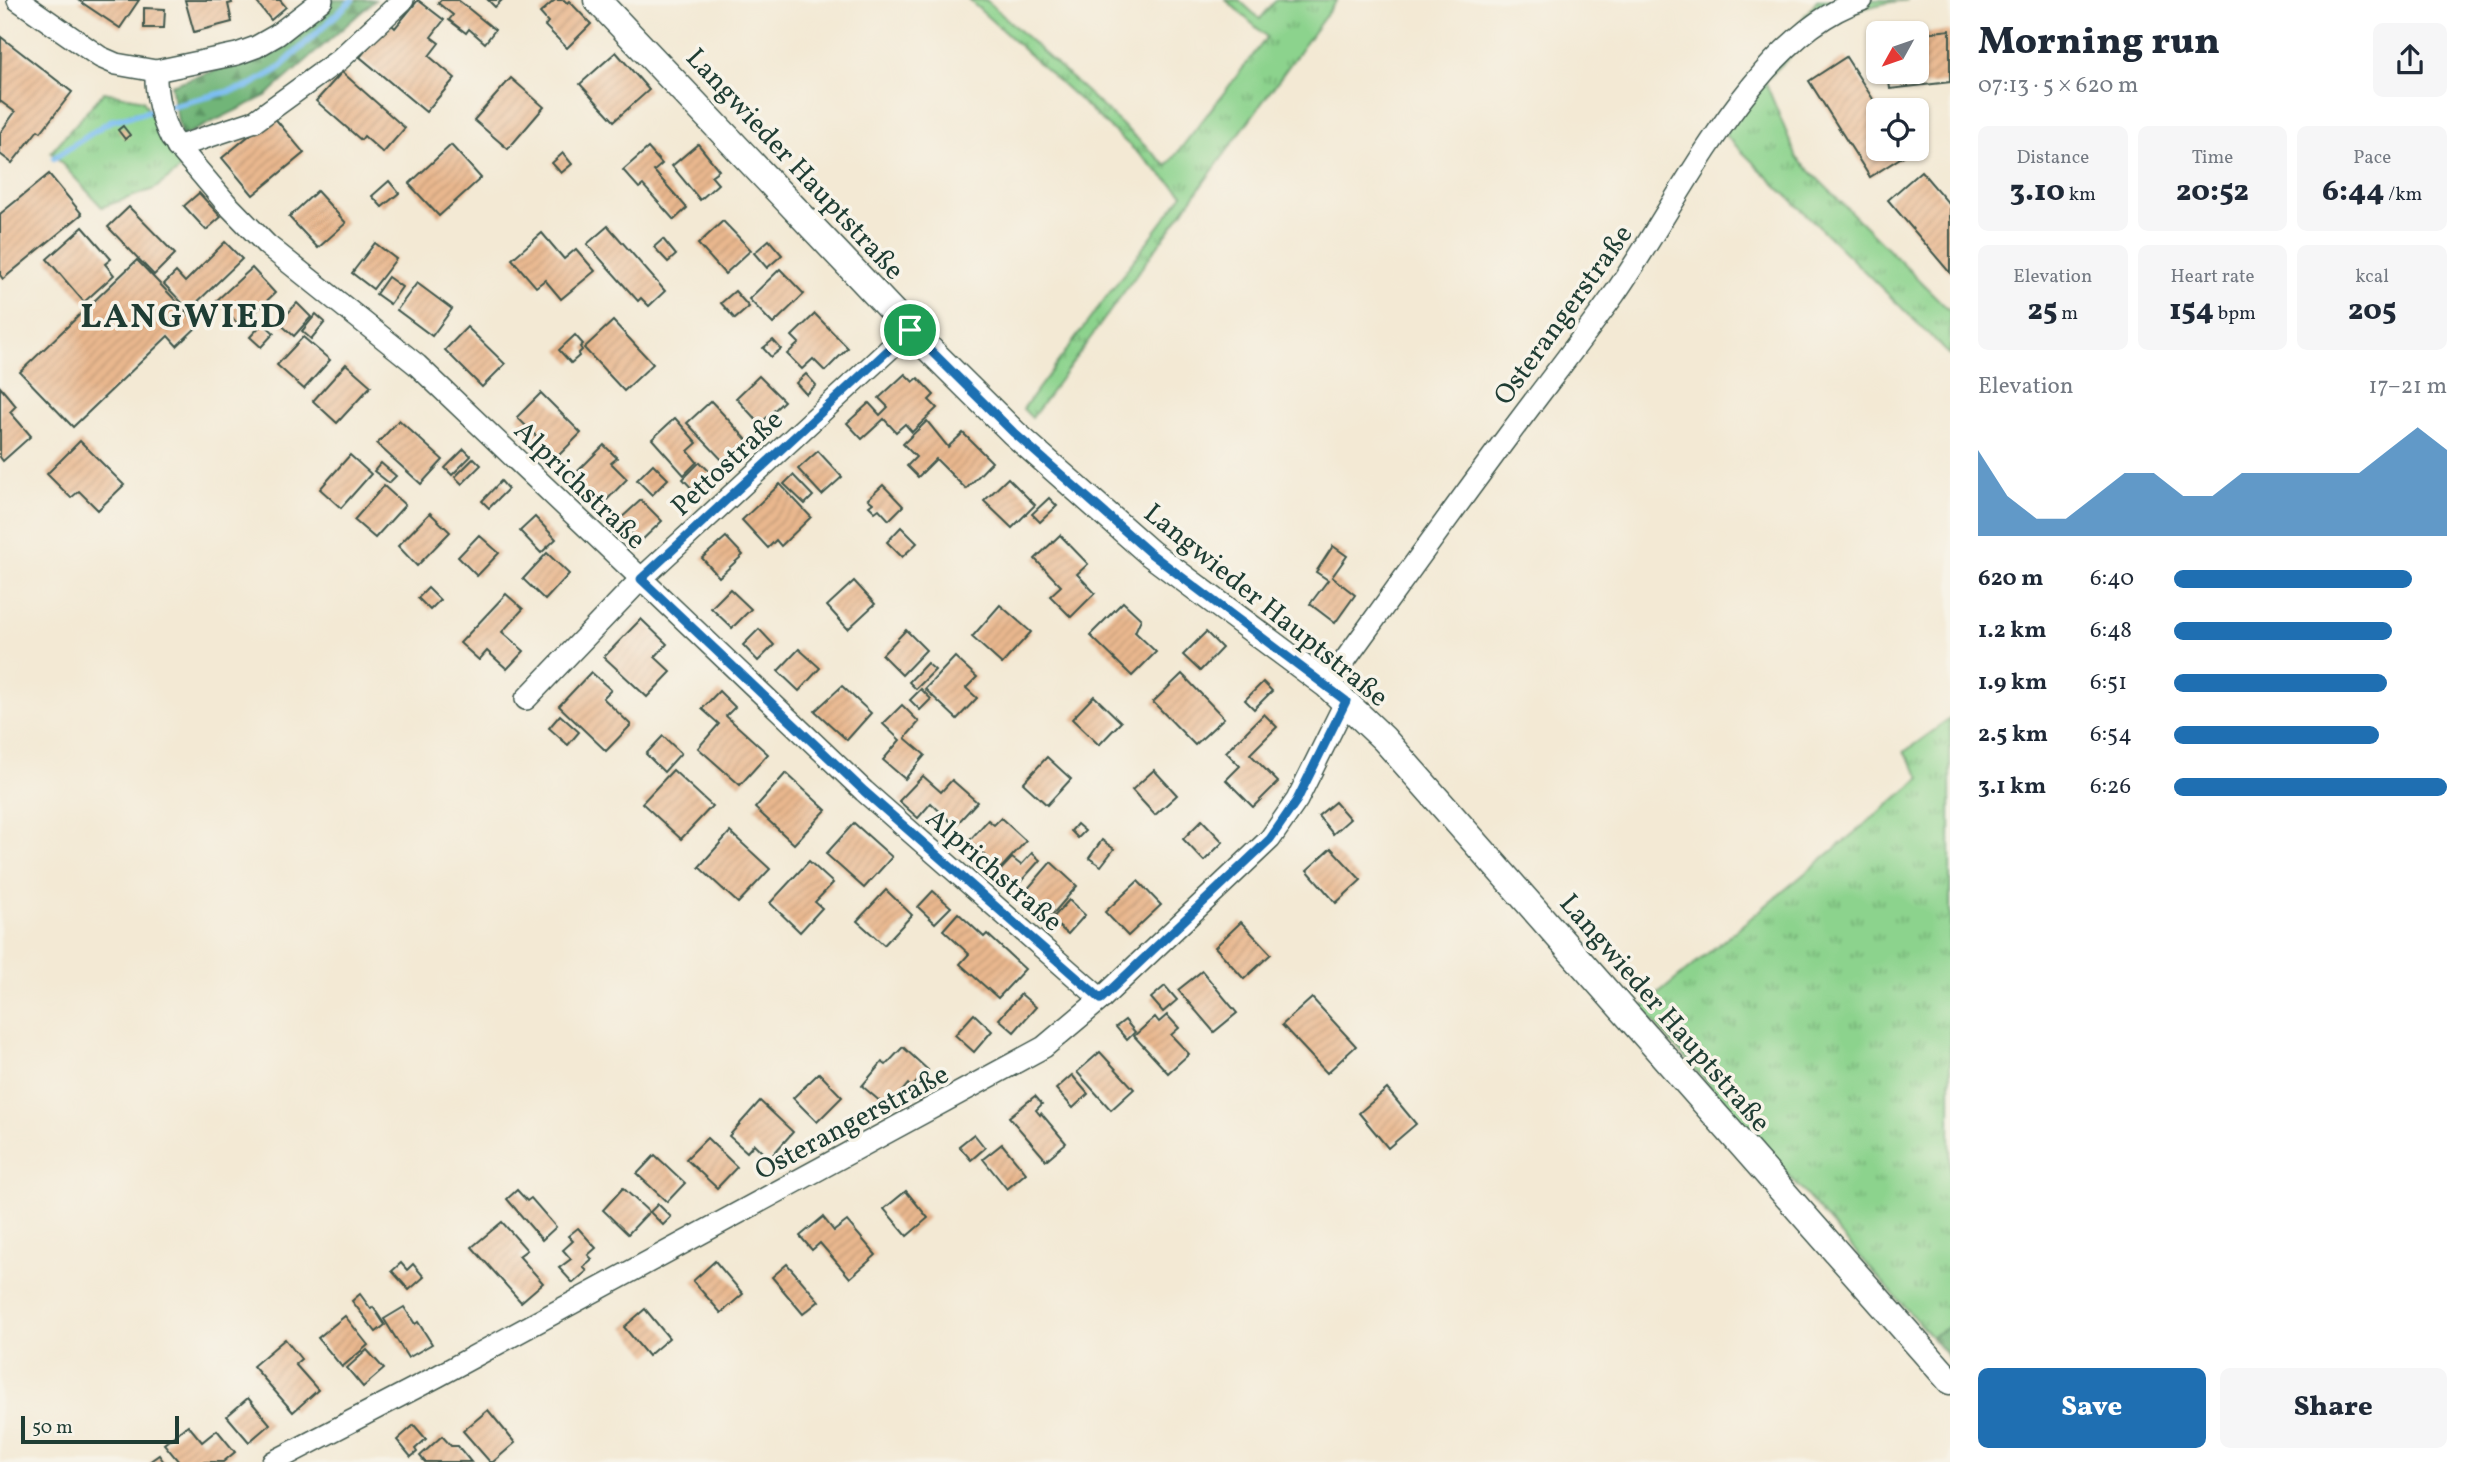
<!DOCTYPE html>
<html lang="en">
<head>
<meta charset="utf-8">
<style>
	body { margin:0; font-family:Vollkorn,serif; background:#f6f6f7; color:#1f2937; height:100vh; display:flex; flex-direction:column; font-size:26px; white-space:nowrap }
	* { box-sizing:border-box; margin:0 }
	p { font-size:23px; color:#747a83 }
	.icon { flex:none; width:38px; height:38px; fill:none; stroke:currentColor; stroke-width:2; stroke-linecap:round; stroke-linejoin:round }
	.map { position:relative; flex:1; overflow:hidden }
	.side { display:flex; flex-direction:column; background:#fff; width:525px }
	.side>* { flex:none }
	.needle { width:46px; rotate:230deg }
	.controls { position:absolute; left:1866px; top:21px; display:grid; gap:14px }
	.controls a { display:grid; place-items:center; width:63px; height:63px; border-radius:10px; background:#fff; box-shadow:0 2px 5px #0004; font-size:35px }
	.scale { position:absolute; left:21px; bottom:18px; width:158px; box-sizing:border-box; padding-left:7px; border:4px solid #1f3d34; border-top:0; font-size:19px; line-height:24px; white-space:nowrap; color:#1f3d34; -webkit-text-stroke:5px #f7f3e8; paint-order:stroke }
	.pin { position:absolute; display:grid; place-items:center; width:60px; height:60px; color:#fff; margin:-30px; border:4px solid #fff; border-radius:50%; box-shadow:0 2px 7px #0007 }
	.round { display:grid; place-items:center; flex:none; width:74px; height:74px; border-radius:10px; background:#f6f6f7 }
	.head { display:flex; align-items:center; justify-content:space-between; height:119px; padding:0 28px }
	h1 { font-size:38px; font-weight:800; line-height:52px }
	.metrics { display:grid; grid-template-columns:repeat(3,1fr); gap:10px; height:119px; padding:7px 28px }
	.metrics div { display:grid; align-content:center; border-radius:10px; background:#f6f6f7; text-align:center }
	.metrics b { font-size:30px; font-weight:800 }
	.metrics small { font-size:19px; font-weight:400 }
	.metrics p { font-size:19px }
	.chart { height:196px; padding:14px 28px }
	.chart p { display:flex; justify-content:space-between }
	.chart svg { width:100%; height:126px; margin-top:7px; fill:#1f6fb2; opacity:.7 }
	.action { display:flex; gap:14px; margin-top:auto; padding:14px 28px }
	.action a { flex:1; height:80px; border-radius:10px; background:#1f6fb2; color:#fff; font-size:28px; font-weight:800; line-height:80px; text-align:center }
	.action a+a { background:#f6f6f7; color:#1f2937 }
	ul { padding:0 28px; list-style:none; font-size:23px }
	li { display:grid; grid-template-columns:112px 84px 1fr; align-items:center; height:52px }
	li i { height:18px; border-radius:9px; background:#1f6fb2 }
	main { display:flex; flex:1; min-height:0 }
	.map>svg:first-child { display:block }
	.grass { fill:url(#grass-tufts); stroke:#568860; stroke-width:2 }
	.forest { fill:url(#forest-firs); stroke:#487956; stroke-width:2 }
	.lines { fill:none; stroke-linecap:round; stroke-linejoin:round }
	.stream { stroke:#7cbef2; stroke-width:6 }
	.building { fill:url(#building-hatch) }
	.minor-casing { stroke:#3f574c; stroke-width:24 }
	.tertiary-casing { stroke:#3f574c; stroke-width:29 }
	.minor { stroke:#fff; stroke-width:21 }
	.tertiary { stroke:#fff; stroke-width:26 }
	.route-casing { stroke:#fff; stroke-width:14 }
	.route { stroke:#1f6fb2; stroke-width:9 }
	.labels { text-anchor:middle; stroke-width:7; stroke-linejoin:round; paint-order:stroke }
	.street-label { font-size:28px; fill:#1f3d34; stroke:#f7f3e8 }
	.district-label { font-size:35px; font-weight:bold; letter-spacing:2px; fill:#1f3d34; stroke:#f7f3e8 }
</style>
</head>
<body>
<main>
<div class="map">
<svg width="1950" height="1462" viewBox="0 0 1950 1462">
	<defs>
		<pattern id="grass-tufts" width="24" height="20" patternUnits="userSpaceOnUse" patternTransform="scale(1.75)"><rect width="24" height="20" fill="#8cd38d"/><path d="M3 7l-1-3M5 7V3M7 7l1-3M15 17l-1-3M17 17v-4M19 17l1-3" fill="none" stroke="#72ac74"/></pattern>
		<pattern id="forest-firs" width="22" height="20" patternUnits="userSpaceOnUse" patternTransform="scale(1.75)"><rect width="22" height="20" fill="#71b578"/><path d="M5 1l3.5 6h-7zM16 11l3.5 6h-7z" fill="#5c9463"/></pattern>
		<pattern id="building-hatch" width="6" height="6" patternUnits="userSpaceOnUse" patternTransform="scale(1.75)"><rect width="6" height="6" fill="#e9b78e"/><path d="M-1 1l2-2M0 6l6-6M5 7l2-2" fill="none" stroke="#c79e7b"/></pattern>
	</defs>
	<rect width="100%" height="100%" fill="#f7f3e8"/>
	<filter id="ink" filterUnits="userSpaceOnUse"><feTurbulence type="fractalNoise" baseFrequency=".0143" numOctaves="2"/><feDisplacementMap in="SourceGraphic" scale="14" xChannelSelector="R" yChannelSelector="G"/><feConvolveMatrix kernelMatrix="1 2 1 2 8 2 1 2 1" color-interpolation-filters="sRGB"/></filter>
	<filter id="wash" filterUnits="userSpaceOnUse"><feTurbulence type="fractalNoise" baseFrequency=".00686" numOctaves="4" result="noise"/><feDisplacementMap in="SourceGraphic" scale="28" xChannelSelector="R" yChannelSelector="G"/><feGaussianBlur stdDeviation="1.57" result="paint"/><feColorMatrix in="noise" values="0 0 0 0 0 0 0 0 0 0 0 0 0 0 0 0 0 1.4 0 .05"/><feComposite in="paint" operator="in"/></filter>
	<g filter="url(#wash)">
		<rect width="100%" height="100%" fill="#f3e9d4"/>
		<g class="grass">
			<polygon points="969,0 986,0 1167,166 1267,37 1226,0 1239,0 1260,19 1276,0 1337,0 1032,418 1023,409 1183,194"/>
			<path d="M1817 0H1908C1839 6 1812 35 1765 81L1797 158 1950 311V355L1723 133 1788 37Z"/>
			<polygon points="104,92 143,100 181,169 154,189 102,207 51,152"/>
			<polygon points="1950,719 1950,1326 1931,1337 1641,1008 1921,778 1904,752"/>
		</g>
		<g class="forest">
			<polygon points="332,0 375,0 266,96 181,137 171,85 247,60"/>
			<polygon points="1950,1326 1950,1359 1931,1337"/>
		</g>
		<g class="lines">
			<polyline class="stream" points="54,158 110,121 247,87 277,70 352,0"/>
		</g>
		<g id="blocks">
			<g class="building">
				<polygon points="78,0 139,0 120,28"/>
				<polygon points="185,0 231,0 232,3 228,4 232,22 194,32"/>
				<polygon points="255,0 280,0 286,7 271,20"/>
				<polygon points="418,0 444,20 431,37 439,43 429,56 455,78 426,112 360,57 389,22 395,28"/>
				<polygon points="441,0 458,0 495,30 485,43 469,29 466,33 449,20 453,15 438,3"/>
				<polygon points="488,0 502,0 495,7"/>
				<polygon points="555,0 564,0 567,3 569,1 591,24 567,48 545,26 548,22 540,13"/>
				<polygon points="144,8 165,9 164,28 144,28"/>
				<polygon points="1950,30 1950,82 1890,89 1888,72 1916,72 1916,34"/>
				<polygon points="1,37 72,92 41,132 38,130 12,163 0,154 0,133 15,112 0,101"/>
				<polygon points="616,52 649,90 614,121 580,84"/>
				<polygon points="1846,57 1880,110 1878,110 1878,149 1905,149 1908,153 1870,177 1809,81"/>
				<polygon points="342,72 405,128 383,153 364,136 361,140 316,101"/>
				<polygon points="511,78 544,107 508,149 474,120"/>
				<polygon points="273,116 304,153 253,195 222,158"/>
				<polygon points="123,126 130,135 125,139 118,130"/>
				<polygon points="698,144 719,170 711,176 718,184 700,200 672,166"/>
				<polygon points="451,145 481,178 439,216 409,184"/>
				<polygon points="648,148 662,164 654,171 687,208 674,220 643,185 639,188 623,170"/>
				<polygon points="563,153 572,164 561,173 552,163"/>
				<polygon points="1921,171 1950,205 1950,273 1888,200"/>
				<polygon points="49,174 82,214 3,279 0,275 0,214"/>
				<polygon points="389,181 399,193 382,207 372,196"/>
				<polygon points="317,191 346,223 318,248 289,217"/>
				<polygon points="199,193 221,217 206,230 184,206"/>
				<polygon points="129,207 175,254 154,275 108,227"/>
				<polygon points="723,221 751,250 725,274 698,244"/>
				<polygon points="608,226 665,291 649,306 641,298 638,301 587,244"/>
				<polygon points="83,227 111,259 105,264 114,275 84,302 47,259"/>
				<polygon points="542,233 564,259 576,249 595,271 561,299 545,280 536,287 512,259"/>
				<polygon points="663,239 676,255 668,262 654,247"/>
				<polygon points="769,240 782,255 767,268 754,253"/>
				<polygon points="225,242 242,259 189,310 164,284 176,272 185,282"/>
				<polygon points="375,243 396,259 373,289 352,273"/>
				<polygon points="137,260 199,325 177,346 168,336 73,427 20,372"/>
				<polygon points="252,268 275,293 240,326 216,301"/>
				<polygon points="780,269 804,294 773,324 749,299"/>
				<polygon points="388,277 402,287 390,304 376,294"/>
				<polygon points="417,283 452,309 432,336 397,310"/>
				<polygon points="735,291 749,307 735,319 721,303"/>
				<polygon points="297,303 311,317 294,336 279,323"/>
				<polygon points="316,314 325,322 311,339 302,331"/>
				<polygon points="815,314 848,348 825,371 813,359 802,369 787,354 799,343 792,336"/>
				<polygon points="613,321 653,364 624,391 584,348"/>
				<polygon points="263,323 274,333 261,347 250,337"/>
				<polygon points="467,327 505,364 482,387 445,350"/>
				<polygon points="575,335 583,344 580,347 582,350 578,354 579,356 571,363 559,350"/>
				<polygon points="303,337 330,360 304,389 277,365"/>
				<polygon points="773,340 781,349 771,357 763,348"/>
				<polygon points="346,364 371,386 337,423 313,401"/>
				<polygon points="806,374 816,385 806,394 796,383"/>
				<polygon points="905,374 913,382 918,378 934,395 929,400 937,408 912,432 905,424 896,432 884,419 862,439 847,423 869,403 880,415 888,407 879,398"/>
				<polygon points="759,376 784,401 760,424 736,398"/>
				<polygon points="0,387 16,406 10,412 31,436 3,461 0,457"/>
				<polygon points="541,393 581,433 557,457 517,417"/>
				<polygon points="711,401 747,440 724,462 687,423"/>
				<polygon points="675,418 697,443 688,451 697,462 684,475 652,439"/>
				<polygon points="399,420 443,460 421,484 377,444"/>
				<polygon points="927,421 948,447 963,433 992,462 966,489 936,459 918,477 907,466 916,457 903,444"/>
				<polygon points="80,441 124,485 98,510 79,491 71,498 47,474"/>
				<polygon points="604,445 617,458 611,463 627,479 600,507 571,478"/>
				<polygon points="464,449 471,456 452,475 445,468"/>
				<polygon points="818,451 842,477 822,495 798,469"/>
				<polygon points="350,455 371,474 341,508 320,489"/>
				<polygon points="474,458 481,465 462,484 455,477"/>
				<polygon points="700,462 715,477 697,494 683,479"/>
				<polygon points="381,463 396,476 389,483 374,471"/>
				<polygon points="653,464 668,479 652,495 637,480"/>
				<polygon points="793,475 813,496 805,504 784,484"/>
				<polygon points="1008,478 1035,505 1012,528 984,501"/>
				<polygon points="501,481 508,489 489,508 482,501"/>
				<polygon points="780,484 811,517 781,546 776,540 768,548 742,520"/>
				<polygon points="883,485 903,506 889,520 879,509 875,512 869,506 873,503 868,499"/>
				<polygon points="384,486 405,505 375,538 354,520"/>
				<polygon points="1049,498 1057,506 1040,522 1032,514"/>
				<polygon points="641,500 662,521 640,542 619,520"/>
				<polygon points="430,513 450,532 417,566 398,546"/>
				<polygon points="535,517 556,539 541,553 520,531"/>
				<polygon points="901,527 917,543 902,557 887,542"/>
				<polygon points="479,535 499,553 477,576 458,557"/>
				<polygon points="1060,535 1088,564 1077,574 1095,593 1071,617 1050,596 1061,586 1035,559"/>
				<polygon points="726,537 743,555 719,577 702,558"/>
				<polygon points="1333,546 1347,556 1332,577 1355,595 1335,623 1310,604 1328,580 1316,572"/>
				<polygon points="547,553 569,574 545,600 523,579"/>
				<polygon points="854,581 875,604 848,629 827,606"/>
				<polygon points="428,588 440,600 430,610 418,598"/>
				<polygon points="730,589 751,609 732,628 711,608"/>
				<polygon points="506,594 523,609 502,632 524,651 507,669 487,651 479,660 460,643"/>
				<polygon points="1123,602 1141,619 1135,632 1156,652 1132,676 1090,635"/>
				<polygon points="1000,605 1031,632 1002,664 972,637"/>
				<polygon points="641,619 667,644 655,657 671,672 647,697 604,657"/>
				<polygon points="759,629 774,645 758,661 743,645"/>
				<polygon points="906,630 926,650 902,675 882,655"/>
				<polygon points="1206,632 1222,648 1200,671 1183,655"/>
				<polygon points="799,649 820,668 799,691 778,671"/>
				<polygon points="955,657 977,677 966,688 977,698 957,719 925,689"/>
				<polygon points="927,663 935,670 916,689 909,682"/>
				<polygon points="591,672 611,690 603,698 631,725 606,751 559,706"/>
				<polygon points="1182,674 1224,718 1195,745 1153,702"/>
				<polygon points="1263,682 1272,691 1254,709 1245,700"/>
				<polygon points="842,686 871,713 847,740 815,711"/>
				<polygon points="921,689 931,699 920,710 910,700"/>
				<polygon points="719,691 735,707 726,716 768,754 740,785 698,748 719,724 702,709"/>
				<polygon points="1094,696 1121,722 1099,745 1072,719"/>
				<polygon points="902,705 919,722 905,738 925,755 905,779 883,760 900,740 883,724"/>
				<polygon points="1264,714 1277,727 1250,754 1278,782 1253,807 1226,780 1240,766 1226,752"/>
				<polygon points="560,715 579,732 568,745 549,728"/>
				<polygon points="663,736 681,753 664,772 646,754"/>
				<polygon points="1047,757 1071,779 1047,805 1023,783"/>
				<polygon points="673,770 712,806 681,839 642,803"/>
				<polygon points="1154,770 1177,795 1155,815 1132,790"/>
				<polygon points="786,773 826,810 794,844 755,808"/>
				<polygon points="923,776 941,792 952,780 977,802 955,826 931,803 918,818 899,801"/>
				<polygon points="1335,802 1350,819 1333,834 1318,816"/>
				<polygon points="1001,818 1026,841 1000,869 969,841 988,820 994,825"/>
				<polygon points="1202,820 1223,842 1204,861 1183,839"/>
				<polygon points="854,823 892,857 864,888 826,854"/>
				<polygon points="1077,824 1085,831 1078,838 1071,831"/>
				<polygon points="730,832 770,869 738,903 699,867"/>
				<polygon points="1102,840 1114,849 1101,866 1089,858"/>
				<polygon points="1331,848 1361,880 1336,903 1307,870"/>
				<polygon points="1032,853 1040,860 1014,889 997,874 1012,858 1021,865"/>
				<polygon points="809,861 833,883 815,902 822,908 800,932 770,903"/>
				<polygon points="1051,862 1077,886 1051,916 1025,892"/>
				<polygon points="1138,881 1161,905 1128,936 1105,912"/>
				<polygon points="886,890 912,915 884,945 857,921"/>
				<polygon points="933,891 951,907 935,923 918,907"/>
				<polygon points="1069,900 1085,915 1068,934 1051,920"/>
				<polygon points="958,913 984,937 987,934 1025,969 998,998 960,964 969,954 943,930"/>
				<polygon points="1241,922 1271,954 1244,979 1215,947"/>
				<polygon points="1202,971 1237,1013 1214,1032 1178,990"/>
				<polygon points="1165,986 1177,1000 1163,1012 1151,998"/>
				<polygon points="1021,994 1036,1007 1014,1032 999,1019"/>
				<polygon points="1312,998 1356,1046 1327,1073 1282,1025"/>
				<polygon points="974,1014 992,1031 974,1052 955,1035"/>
				<polygon points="1167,1015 1179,1028 1171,1035 1189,1054 1168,1073 1134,1036 1155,1017 1159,1022"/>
				<polygon points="1125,1020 1135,1032 1127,1040 1116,1027"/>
				<polygon points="903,1047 928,1070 911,1088 908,1084 888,1108 862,1086 882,1062 886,1065"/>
				<polygon points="1100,1052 1134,1089 1111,1110 1077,1072"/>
				<polygon points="819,1073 842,1097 817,1122 793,1098"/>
				<polygon points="1072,1075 1088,1094 1073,1108 1056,1089"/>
				<polygon points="1387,1089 1416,1124 1388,1148 1359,1113"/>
				<polygon points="1035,1096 1042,1104 1036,1110 1040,1115 1041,1113 1066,1143 1046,1160 1009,1117"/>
				<polygon points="760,1101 793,1132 769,1159 754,1144 747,1152 729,1136"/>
				<polygon points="974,1134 985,1148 971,1160 959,1146"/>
				<polygon points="707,1138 737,1167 717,1188 686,1159"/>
				<polygon points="1002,1144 1026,1173 1007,1189 983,1159"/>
				<polygon points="655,1155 685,1183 667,1202 637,1174"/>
				<polygon points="623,1188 649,1212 628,1234 603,1210"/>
				<polygon points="517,1190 527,1201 531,1198 556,1227 542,1240 507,1199"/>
				<polygon points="906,1191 928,1218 907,1236 884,1209"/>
				<polygon points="658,1204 671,1217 663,1225 650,1212"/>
				<polygon points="823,1217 834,1231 847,1221 876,1255 850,1278 820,1243 812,1250 800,1236"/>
				<polygon points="502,1222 527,1250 519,1256 543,1283 521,1302 472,1247"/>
				<polygon points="578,1228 596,1248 588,1255 592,1259 583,1267 587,1271 573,1283 559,1268 571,1259 563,1250 573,1241 568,1236"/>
				<polygon points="715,1261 743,1294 721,1313 693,1281"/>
				<polygon points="401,1263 407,1270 413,1264 424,1277 409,1290 392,1271"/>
				<polygon points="787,1264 819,1301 803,1314 772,1277"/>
				<polygon points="360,1294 371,1309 373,1307 385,1325 376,1332 352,1301"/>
				<polygon points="404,1307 415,1324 418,1322 432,1344 408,1358 384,1319"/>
				<polygon points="645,1309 669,1338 648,1356 624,1327"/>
				<polygon points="345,1316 368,1345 342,1367 318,1338"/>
				<polygon points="285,1339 301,1359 295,1364 318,1390 293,1412 253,1366"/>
				<polygon points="367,1350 384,1369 363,1387 347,1368"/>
				<polygon points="248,1398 270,1424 249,1442 227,1416"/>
				<polygon points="488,1410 515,1443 493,1462 490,1462 463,1431"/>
				<polygon points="188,1425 202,1442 217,1430 235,1452 223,1462 179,1462 164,1444"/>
				<polygon points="414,1425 426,1439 415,1449 417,1452 411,1457 397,1440"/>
				<polygon points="442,1436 451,1446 458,1446 471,1462 425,1462 420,1456"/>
				<polygon points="159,1455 164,1462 149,1462"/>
			</g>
		</g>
	</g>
	<g filter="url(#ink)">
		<use href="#blocks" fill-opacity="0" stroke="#3f574c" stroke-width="2"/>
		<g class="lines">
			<g class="minor-casing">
				<g id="minor">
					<polyline points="18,0 100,57 116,64 156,71 237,54 256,47 277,35 322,0"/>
					<path d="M156 71C155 93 161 118 171 138L226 203 267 245 417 365 864 791 1101 999"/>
					<polyline points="177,147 255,121 339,60 403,0"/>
					<path d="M1327 685C1387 602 1447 518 1508 436 1543 389 1579 343 1613 296 1677 207 1754 34 1862 0"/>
					<polyline points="526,699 641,579 910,330"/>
					<polyline points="273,1462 438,1376 1044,1047 1101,999 1270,839 1297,800 1346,701"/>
				</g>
			</g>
			<g class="tertiary-casing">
				<polyline id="tertiary" points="597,0 910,330 1014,433 1150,553 1327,685 1384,739 1950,1381"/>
			</g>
			<use href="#minor" class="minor"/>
			<use href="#tertiary" class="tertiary"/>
		</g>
	</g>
	<g class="lines" filter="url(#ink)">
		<g class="route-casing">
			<polygon id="route" points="910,330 1014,433 1150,553 1346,701 1297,800 1270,839 1101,999 864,791 641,579"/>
		</g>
		<use href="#route" class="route"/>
	</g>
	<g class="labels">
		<g class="street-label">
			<text transform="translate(796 163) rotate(47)" y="10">Langwieder Hauptstraße</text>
			<text transform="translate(1562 314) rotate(-54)" y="10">Osterangerstraße</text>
			<text transform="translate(726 462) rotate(-43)" y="10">Pettostraße</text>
			<text transform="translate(581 484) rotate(44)" y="10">Alprichstraße</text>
			<text transform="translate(1267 604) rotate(39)" y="10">Langwieder Hauptstraße</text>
			<text transform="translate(995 869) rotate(41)" y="10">Alprichstraße</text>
			<text transform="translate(1666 1012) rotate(49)" y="10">Langwieder Hauptstraße</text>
			<text transform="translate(851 1121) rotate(-28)" y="10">Osterangerstraße</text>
		</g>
		<g class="district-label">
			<text x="184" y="327">LANGWIED</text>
		</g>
	</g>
</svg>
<div class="controls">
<a><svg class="needle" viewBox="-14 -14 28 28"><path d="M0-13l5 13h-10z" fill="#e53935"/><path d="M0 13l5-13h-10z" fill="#747a83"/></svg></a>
<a><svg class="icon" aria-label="locate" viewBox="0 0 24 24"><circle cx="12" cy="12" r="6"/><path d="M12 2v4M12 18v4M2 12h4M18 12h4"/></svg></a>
</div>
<div class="scale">50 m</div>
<div class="pin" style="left:910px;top:330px;background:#1e9e55"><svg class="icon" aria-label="arrive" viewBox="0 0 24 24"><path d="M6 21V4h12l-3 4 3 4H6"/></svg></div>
</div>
<section class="side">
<div class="head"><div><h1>Morning run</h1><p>07:13 · 5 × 620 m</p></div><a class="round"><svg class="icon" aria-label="share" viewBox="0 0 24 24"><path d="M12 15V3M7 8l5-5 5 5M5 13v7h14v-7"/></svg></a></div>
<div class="metrics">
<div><p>Distance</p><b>3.10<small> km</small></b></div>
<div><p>Time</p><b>20:52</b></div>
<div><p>Pace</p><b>6:44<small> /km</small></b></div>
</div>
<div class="metrics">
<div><p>Elevation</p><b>25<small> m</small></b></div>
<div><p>Heart rate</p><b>154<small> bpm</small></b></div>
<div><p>kcal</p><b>205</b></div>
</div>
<div class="chart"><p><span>Elevation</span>17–21 m</p>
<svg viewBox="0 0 160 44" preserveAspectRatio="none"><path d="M0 44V14L10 30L20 38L30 38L40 30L50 22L60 22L70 30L80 30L90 22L100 22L110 22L120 22L130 22L140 14L150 6L160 14V44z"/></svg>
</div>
<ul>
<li><b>620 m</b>6:40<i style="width:87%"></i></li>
<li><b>1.2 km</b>6:48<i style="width:80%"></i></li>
<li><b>1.9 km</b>6:51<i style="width:78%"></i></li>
<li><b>2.5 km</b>6:54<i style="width:75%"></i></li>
<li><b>3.1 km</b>6:26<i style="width:100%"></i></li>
</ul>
<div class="action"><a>Save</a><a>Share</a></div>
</section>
</main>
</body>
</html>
